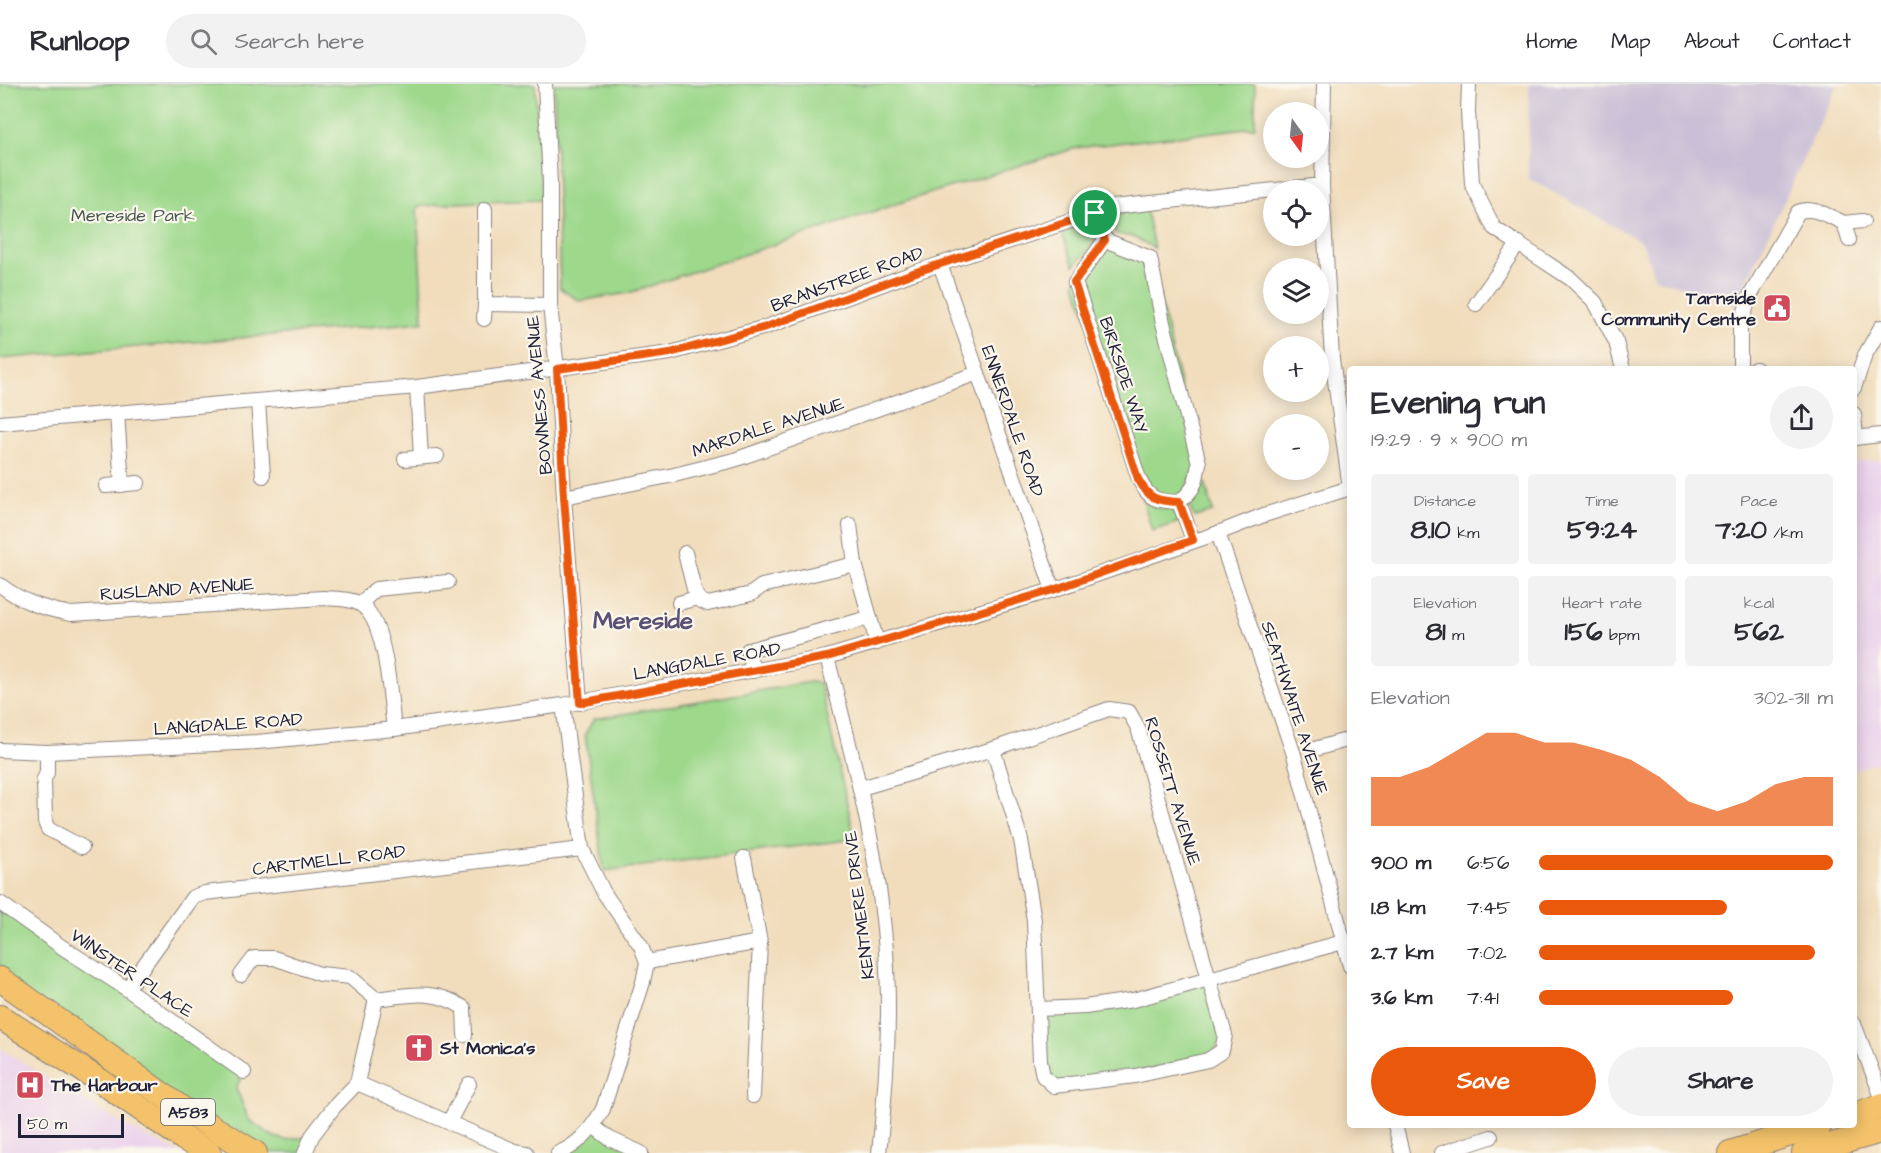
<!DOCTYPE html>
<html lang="en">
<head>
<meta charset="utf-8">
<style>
	body { margin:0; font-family:"Architects Daughter",sans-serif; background:#f2f2f3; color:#2b2b33; height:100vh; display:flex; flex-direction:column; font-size:22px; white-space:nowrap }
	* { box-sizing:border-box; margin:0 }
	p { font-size:20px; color:#7c7c81 }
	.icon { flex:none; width:33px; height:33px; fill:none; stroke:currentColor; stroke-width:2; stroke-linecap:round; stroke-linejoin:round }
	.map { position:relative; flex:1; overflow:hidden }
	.details { position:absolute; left:1347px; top:282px; width:510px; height:762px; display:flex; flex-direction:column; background:#fff; border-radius:6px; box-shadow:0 3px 15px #0003 }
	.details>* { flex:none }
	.needle { width:39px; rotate:165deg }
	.buttons { position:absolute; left:1263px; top:18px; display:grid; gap:12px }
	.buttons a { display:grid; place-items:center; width:66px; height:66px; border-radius:50%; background:#fff; box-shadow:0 3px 15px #0003; font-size:30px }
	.scale { position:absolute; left:18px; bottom:15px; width:106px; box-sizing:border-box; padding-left:6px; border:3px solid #22223b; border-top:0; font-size:16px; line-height:21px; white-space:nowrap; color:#22223b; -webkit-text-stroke:4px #fbf7ec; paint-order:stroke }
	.pin { position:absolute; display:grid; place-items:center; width:51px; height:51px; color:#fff; margin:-26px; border:3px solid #fff; border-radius:50%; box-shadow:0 2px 6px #0007 }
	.round { display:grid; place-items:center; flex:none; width:63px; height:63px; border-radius:32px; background:#f2f2f3 }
	.head { display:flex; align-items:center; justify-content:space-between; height:102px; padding:0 24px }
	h1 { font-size:33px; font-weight:800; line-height:45px }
	.metrics { display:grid; grid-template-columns:repeat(3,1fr); gap:9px; height:102px; padding:6px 24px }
	.metrics div { display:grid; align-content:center; border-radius:6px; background:#f2f2f3; text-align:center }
	.metrics b { font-size:26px; font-weight:800 }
	.metrics small { font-size:16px; font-weight:400 }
	.metrics p { font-size:16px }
	.chart { height:168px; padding:12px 24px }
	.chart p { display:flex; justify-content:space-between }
	.chart svg { width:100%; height:108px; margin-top:6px; fill:#ea580c; opacity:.7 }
	.button { display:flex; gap:12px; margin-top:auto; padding:12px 24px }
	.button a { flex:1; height:69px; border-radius:36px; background:#ea580c; color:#fff; font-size:24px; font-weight:800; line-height:69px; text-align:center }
	.button a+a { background:#f2f2f3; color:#2b2b33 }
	ul { padding:0 24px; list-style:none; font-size:20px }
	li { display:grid; grid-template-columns:96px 72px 1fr; align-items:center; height:45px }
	li i { height:15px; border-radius:8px; background:#ea580c }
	header { display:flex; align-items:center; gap:36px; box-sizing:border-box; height:84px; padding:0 30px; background:#fff; border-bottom:2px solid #e1e1e2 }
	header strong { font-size:28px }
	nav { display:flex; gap:33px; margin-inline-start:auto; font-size:21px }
	.search { width:420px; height:54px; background:#f2f2f3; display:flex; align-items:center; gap:15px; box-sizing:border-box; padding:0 21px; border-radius:33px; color:#7c7c81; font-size:22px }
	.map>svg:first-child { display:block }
	.built { fill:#ead1ec }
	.industrial { fill:#cabfd6 }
	.green { fill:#9dd88b; stroke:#607d63; stroke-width:1.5 }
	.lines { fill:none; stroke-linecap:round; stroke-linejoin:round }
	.street-casing { stroke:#8a807c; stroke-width:16 }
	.highway-casing { stroke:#8a807c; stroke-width:26 }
	.street { stroke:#fff; stroke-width:14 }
	.highway { stroke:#f3c26a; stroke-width:24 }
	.route-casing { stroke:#fff; stroke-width:12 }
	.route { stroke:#ea580c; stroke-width:8 }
	.labels { text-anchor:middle; stroke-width:4.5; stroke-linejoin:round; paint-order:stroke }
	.shield { fill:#fbf7ec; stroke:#636270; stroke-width:1.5 }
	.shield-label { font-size:16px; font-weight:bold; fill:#22223b }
	.park-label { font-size:18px; fill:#475953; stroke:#fbf7ec }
	.street-label { font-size:18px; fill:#22223b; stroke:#fbf7ec }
	.poi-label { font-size:18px; font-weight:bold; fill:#22223b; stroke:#fbf7ec; text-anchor:start }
	.district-label { font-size:24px; font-weight:bold; fill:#585175; stroke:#fbf7ec }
</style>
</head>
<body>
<header>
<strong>Runloop</strong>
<div class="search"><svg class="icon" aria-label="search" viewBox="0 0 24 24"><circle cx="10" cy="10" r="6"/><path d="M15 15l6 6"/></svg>Search here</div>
<nav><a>Home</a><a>Map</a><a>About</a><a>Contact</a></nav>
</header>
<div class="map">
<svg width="1881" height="1069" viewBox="0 0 1881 1069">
	<rect width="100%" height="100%" fill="#fbf7ec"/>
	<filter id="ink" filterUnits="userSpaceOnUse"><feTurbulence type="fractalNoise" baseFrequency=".0167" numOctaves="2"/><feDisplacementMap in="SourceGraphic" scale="12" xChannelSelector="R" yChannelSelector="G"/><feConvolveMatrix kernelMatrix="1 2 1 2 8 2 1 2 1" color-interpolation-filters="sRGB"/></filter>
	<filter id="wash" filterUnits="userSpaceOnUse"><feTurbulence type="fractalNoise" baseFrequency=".008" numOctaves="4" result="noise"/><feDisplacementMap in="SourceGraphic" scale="24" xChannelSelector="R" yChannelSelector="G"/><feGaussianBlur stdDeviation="1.35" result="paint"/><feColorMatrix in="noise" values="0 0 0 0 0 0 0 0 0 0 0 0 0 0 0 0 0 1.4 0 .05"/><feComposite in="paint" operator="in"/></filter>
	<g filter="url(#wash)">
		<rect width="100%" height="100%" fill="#f1ddbc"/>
		<g class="built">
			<polygon points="1881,376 1881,676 1854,686 1854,378"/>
			<polygon points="0,964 118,1038 180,1069 0,1069"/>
		</g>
		<polygon class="industrial" points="1529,0 1838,0 1736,221 1655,194 1642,158 1528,94"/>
		<g class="green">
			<polygon points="0,0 535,0 542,116 453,119 417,123 423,238 0,275"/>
			<polygon points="554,0 1255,0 1255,43 1076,64 899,119 629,209 579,217 560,204"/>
			<path d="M1146 126 1154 164 1133 153 1117 150 1112 143 1111 136C1119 126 1135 127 1146 126Z"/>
			<polygon points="1085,139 1093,141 1095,158 1074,182 1062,149 1070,144"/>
			<polygon points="1105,156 1150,174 1199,379 1179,418 1146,410 1075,198"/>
			<polygon points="1205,399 1213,428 1194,433 1189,421"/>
			<path d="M1142 412C1142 412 1148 420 1149 420 1162 428 1172 419 1179 438L1152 447Z"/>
			<polygon points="810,598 820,599 855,755 604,787 585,650 594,635"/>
			<polygon points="0,819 244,988 236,1004 249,1036 274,1053 286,1056 312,1052 305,1069 255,1069 0,895"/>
			<polygon points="1208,894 1225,951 1208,976 1054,1002 1043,992 1039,925 1085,923"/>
			<polygon points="593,1042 641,1069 565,1069"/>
		</g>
	</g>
	<g filter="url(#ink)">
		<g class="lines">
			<g class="street-casing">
				<g id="street">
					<polyline points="545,0 550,99 550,221 557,285 564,413 580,619"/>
					<polyline points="1469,0 1468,27 1472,100 1494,144 1571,195 1595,218 1616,258 1623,285"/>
					<polyline points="485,125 485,220 550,221"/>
					<path d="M1095 129 1105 156 1075 198 1139 395C1149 416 1156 417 1179 418L1193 456"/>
					<polyline points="1844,139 1863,137"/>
					<path d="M1105 156 1150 174 1163 239 1199 379C1196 399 1195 405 1179 418"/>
					<polyline points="940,180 1053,506"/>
					<polyline points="1476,220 1519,159"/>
					<polyline points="484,235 485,220"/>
					<path d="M1740 285V243L1750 212 1798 128C1812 121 1830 133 1844 139L1849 156"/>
					<polyline points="1755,285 1756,285"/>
					<polyline points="417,303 421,373"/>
					<polyline points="1854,304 1865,271 1881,243"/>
					<polyline points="258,317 263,392"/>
					<polyline points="117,329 122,401"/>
					<polyline points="1854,330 1856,354"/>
					<polyline points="0,339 417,303 670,269 766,243 913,189 1113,123 1322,101"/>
					<polyline points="1854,354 1881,351"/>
					<polyline points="405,375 437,372"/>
					<polyline points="106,402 138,399"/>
					<polyline points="564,413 674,391 734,376 978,289"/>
					<polyline points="850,441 855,480 877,559"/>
					<polyline points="1218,449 1294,671 1350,882"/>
					<polyline points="685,469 695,509 699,516 708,520 751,510 762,502 855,480"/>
					<path d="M0 501C22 518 44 525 71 530L323 514C335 515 350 514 360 520 387 536 390 615 394 645"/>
					<polyline points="679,519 697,514"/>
					<polyline points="360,520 376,505 448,498"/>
					<path d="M827 573C852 671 879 768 886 868 891 935 886 1003 879 1069"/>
					<polyline points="753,587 748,566 869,534"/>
					<polyline points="1315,665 1350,655"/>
					<polyline points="0,666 47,668 257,658 394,645 563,621 827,573 1053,506 1218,449 1264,431 1350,404 1332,275 1322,101 1324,0"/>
					<polyline points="47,668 47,689 44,695 45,738 48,745 82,763"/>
					<polyline points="861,704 993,665 1109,625 1129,628 1138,644 1225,951 1222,967 1208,976 1135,992 1054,1002 1043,992 1040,977 1034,836 1021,756 993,665"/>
					<polyline points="744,774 760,858 753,1012"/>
					<polyline points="0,819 62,863 127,905 244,988"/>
					<polyline points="647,878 760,858"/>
					<polyline points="241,891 254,874 274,874 320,890 350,893 376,915 357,999 334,1023 312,1052 305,1069"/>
					<polyline points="127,905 193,813 205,809 582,765"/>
					<path d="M376 915C410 911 434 904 464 924L465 951"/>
					<polyline points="1039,925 1085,923 1133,916 1343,858"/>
					<polyline points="1854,940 1881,1011"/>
					<polyline points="357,999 515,1067 527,1069"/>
					<polyline points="449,1038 469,1000"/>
					<polyline points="1395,1041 1402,1069"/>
					<polyline points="593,1042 610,1055 641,1069"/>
					<path d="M558 1069C578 1062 593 1043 603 1025L643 898 647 878 641 862 604 809 582 765 563 621"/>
					<polyline points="1442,1069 1491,1053"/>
				</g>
			</g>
			<g class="highway-casing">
				<g id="highway">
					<polyline points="0,895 184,1026 255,1069"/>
					<polyline points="0,933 102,998 183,1054 209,1069"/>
					<polyline points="1854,1031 1881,1022"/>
					<polyline points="1730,1069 1820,1041"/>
					<polyline points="1804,1069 1881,1047"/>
				</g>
			</g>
			<use href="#street" class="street"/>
			<use href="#highway" class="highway"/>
		</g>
	</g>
	<g class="lines" filter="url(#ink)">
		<g class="route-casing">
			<path id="route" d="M1095 129 1105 156 1074 198 1138 395C1149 415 1156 417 1179 418L1193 456 1053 506 827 573 580 619 564 413 557 285 670 269 766 243 913 189Z"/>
		</g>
		<use href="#route" class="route"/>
	</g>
	<defs>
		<g id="civic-square" transform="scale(1.5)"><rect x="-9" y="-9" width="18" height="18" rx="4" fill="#d1495b" stroke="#fbf7ec"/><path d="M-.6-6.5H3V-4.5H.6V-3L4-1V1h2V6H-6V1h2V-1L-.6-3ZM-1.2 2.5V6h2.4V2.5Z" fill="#fff"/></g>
		<g id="church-square" transform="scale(1.5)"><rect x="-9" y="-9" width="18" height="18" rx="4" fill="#d1495b" stroke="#fbf7ec"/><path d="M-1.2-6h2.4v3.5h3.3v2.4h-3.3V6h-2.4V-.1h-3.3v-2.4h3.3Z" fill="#fff"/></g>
		<g id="hospital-square" transform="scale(1.5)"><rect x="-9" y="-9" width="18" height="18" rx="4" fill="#d1495b" stroke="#fbf7ec"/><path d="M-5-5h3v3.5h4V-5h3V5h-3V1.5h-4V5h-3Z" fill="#fff"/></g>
	</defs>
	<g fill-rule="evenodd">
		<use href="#civic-square" x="1777" y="224"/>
		<use href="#church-square" x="419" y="964"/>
		<use href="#hospital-square" x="30" y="1001"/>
	</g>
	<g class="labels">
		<rect class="shield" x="161" y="1015" width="54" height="26" rx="4.5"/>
		<g class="shield-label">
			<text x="188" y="1034">A583</text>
		</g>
		<g class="park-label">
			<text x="133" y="137">Mereside Park</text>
		</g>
		<g class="street-label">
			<text transform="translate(847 195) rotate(-20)" y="6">BRANSTREE ROAD</text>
			<text transform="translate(1124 291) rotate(72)" y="6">BIRKSIDE WAY</text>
			<text transform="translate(539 311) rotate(-95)" y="6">BOWNESS AVENUE</text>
			<text transform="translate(1013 337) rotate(71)" y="6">ENNERDALE ROAD</text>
			<text transform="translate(768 343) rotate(-18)" y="6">MARDALE AVENUE</text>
			<text transform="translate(177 505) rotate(-4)" y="6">RUSLAND AVENUE</text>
			<text transform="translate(707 577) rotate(-10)" y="6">LANGDALE ROAD</text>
			<text transform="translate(1295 624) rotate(72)" y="6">SEATHWAITE AVENUE</text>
			<text transform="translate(228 640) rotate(-4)" y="6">LANGDALE ROAD</text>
			<text transform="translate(1173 707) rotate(73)" y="6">ROSSETT AVENUE</text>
			<text transform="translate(329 776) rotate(-7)" y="6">CARTMELL ROAD</text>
			<text transform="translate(859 821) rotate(-97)" y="6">KENTMERE DRIVE</text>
			<text transform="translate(132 889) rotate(34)" y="6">WINSTER PLACE</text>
		</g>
		<g class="poi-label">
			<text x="1756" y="220" text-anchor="end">Tarnside<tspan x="1756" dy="21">Community Centre</tspan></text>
			<text x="440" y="970">St Monica's</text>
			<text x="51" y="1007">The Harbour</text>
		</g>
		<g class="district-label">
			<text x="643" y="544">Mereside</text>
		</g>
	</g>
</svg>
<div class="buttons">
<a><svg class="needle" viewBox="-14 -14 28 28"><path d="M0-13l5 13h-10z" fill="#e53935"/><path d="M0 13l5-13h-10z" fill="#7c7c81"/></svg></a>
<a><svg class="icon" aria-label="locate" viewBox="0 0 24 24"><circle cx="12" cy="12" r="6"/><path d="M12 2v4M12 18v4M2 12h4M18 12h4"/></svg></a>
<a><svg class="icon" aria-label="layers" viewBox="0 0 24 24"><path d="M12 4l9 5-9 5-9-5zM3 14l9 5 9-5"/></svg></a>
<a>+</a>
<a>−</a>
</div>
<div class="scale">50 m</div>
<div class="pin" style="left:1095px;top:129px;background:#1e9e55"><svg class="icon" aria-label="arrive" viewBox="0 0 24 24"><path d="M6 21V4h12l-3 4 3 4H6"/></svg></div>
<section class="details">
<div class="head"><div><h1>Evening run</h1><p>19:29 · 9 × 900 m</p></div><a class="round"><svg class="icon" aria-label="share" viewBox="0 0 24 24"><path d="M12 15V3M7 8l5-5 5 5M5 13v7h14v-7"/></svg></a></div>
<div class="metrics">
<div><p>Distance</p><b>8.10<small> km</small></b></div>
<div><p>Time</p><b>59:24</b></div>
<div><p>Pace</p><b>7:20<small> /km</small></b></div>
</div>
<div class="metrics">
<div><p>Elevation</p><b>81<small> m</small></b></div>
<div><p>Heart rate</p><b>156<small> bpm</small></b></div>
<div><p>kcal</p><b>562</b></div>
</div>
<div class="chart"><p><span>Elevation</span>302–311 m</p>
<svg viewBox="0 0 160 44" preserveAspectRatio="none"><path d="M0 44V24L10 24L20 20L30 13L40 6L50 6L60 10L70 10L80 13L90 17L100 24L110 34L120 38L130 34L140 27L150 24L160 24V44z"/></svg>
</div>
<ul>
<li><b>900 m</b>6:56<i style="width:100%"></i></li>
<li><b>1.8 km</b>7:45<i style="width:64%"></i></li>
<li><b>2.7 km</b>7:02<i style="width:94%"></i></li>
<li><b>3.6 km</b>7:41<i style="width:66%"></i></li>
</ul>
<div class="button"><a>Save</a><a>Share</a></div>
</section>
</div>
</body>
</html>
